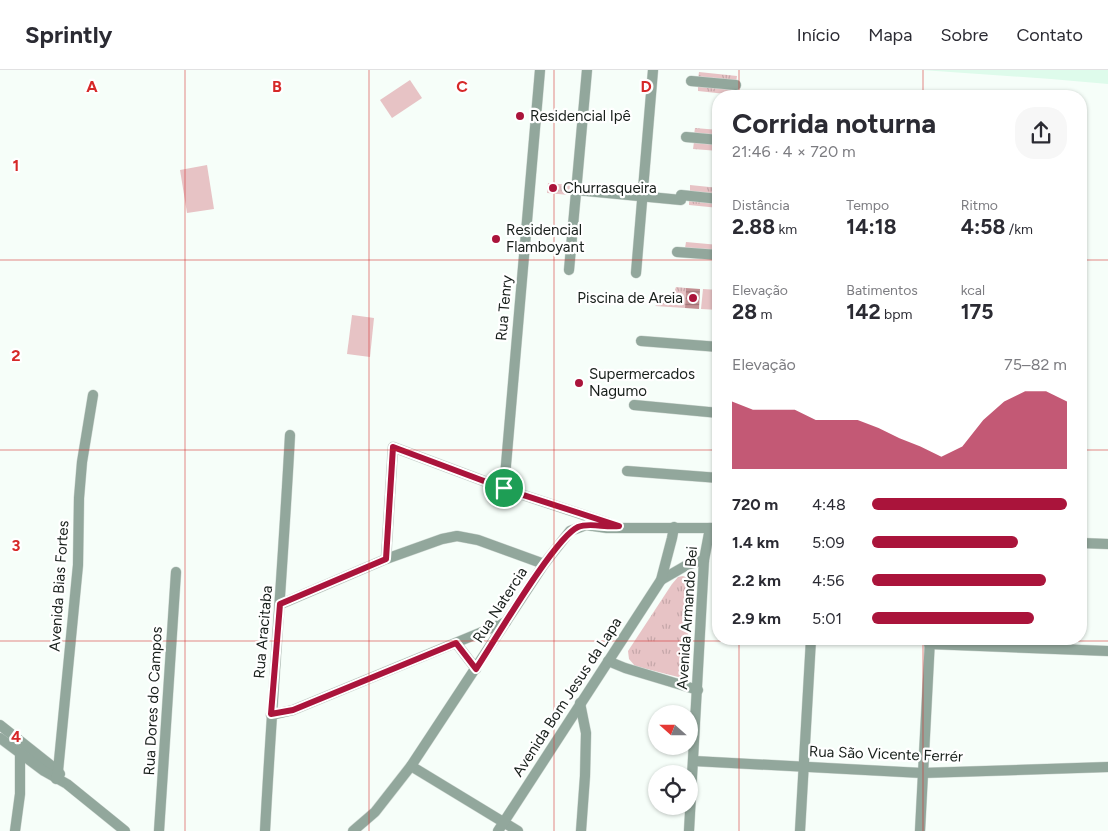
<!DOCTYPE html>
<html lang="pt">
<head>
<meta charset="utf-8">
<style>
	body { margin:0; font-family:Figtree,sans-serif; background:#f7f7f7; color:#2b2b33; height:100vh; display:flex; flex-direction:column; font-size:19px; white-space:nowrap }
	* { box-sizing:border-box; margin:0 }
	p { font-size:16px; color:#7c7c81 }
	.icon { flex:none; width:28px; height:28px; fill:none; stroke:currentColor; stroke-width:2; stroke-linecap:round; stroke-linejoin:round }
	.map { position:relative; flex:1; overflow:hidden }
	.sheet { position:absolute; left:712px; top:20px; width:375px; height:555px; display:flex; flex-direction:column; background:#fff; border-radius:20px; box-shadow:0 1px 4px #0004 }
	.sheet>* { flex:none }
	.needle { width:32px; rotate:291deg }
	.fabs { position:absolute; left:648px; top:635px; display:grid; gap:10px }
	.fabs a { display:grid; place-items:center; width:50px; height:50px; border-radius:50%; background:#fff; box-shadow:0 1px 4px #0004; font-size:25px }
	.pin { position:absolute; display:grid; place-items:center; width:42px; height:42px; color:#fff; margin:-21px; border:2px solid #fff; border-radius:50%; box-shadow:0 1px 5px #0007 }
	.round { display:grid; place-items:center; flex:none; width:52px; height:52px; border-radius:20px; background:#f7f7f7 }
	.head { display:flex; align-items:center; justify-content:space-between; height:85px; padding:0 20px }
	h1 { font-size:28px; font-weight:700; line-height:38px }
	.figures { display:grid; grid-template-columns:repeat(3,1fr); gap:8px; height:85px; padding:5px 20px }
	.figures div { display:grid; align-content:center }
	.figures b { font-size:21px; font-weight:700 }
	.figures small { font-size:14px; font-weight:400 }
	.figures p { font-size:14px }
	.chart { height:140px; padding:10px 20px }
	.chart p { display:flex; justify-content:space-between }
	.chart svg { width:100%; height:90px; margin-top:5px; fill:#aa143b; opacity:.7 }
	ul { padding:0 20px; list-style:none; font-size:16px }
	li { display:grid; grid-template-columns:80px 60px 1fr; align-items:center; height:38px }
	li i { height:12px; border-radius:6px; background:#aa143b }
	header { display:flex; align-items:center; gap:30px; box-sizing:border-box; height:70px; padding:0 25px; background:#fff; border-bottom:1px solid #e1e1e2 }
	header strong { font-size:24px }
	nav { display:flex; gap:28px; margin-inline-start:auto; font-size:18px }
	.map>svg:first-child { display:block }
	.built { fill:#defbeb }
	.grass { fill:url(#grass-tufts) }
	.pitch { fill:#e7c3c5 }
	.water { fill:url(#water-rules) }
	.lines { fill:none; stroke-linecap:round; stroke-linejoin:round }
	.minor-casing { stroke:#d2dad5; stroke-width:11 }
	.minor { stroke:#92a79c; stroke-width:10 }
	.route-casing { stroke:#fff; stroke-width:10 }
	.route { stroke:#aa143b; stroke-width:6 }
	.grid { fill:none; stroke:#d62828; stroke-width:1; stroke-opacity:0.55 }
	.poi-dot { fill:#aa143b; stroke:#fff; stroke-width:2 }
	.labels { text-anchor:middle; stroke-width:4.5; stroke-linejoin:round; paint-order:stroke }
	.poi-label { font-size:15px; fill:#181f1b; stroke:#fff; text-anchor:start }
	.street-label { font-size:15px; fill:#181f1b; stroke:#fff }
	.grid-label { font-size:16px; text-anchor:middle; font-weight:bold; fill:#d62828; stroke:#fff; stroke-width:4.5; stroke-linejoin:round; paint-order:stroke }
</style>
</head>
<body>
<header>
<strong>Sprintly</strong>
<nav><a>Início</a><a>Mapa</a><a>Sobre</a><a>Contato</a></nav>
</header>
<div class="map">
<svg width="1108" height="761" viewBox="0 0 1108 761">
	<defs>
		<pattern id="grass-tufts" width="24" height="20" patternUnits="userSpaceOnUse" patternTransform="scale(1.25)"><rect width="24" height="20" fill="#e7c3c5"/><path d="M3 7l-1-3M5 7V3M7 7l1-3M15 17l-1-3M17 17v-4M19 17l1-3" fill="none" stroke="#c5a7a9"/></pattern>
		<pattern id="water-rules" width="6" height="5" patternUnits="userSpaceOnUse" patternTransform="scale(1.25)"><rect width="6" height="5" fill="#c28e91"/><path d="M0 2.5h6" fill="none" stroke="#9d7376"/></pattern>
	</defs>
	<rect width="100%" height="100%" fill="#f6fef9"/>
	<polygon class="built" points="922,0 1108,0 1108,14 1051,9"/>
	<g class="grass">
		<polygon points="699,2 737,6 736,13 698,9"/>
		<polygon points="698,14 736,17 735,25 698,21"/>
		<polygon points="695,58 719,60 719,67 694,65"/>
		<polygon points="694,72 719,74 719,81 693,79"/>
		<polygon points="548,113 570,115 569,125 547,123"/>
		<polygon points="690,115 719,118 719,125 690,122"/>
		<polygon points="689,128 719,131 719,138 689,135"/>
		<polygon points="686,172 719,175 719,182 685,178"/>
		<path d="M676 217 686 218 685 238 655 236C664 231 673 228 676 217Z"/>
		<polygon points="683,506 688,508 691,513 686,609 635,596 629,589 628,581 672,514 678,507"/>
	</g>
	<g class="pitch">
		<polygon points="410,10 422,28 392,48 380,30"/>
		<polygon points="207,95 214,139 187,143 180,100"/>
		<polygon points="703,219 719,220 719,240 701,239"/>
		<polygon points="352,245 374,248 370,287 347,284"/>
	</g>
	<polygon class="water" points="686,218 700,219 699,239 685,238"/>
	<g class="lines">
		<g class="minor-casing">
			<g id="minor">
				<polyline points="691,11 736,15"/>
				<polyline points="686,67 719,70"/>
				<polyline points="576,120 681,130"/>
				<polyline points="681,125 719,129"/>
				<polyline points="677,182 719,185"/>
				<polyline points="569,200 587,0"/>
				<polyline points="636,203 653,0"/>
				<polyline points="641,271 719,277"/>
				<polyline points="634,335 719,343"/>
				<polyline points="627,401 719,408"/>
				<polyline points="504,418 540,0"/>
				<polyline points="1081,473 1108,474"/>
				<polyline points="386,489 393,377 508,420 608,453"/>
				<polyline points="661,510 687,495 704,490"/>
				<polyline points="281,534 386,489 442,469 457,466 478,470 544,494"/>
				<polyline points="456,573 476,599"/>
				<polyline points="929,574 1108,581"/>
				<polyline points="608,591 625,598 698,620"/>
				<polyline points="580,633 586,663 585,706 581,761"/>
				<polyline points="271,645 293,640 506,552"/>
				<polyline points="0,655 58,701 60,704"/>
				<polyline points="0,668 44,701 67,714 125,761"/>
				<polyline points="694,691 922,703 1108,697"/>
				<polyline points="411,696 518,761"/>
				<polyline points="56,709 58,701 78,495 79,428 82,392 93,325"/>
				<polyline points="15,761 20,724 20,683"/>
				<polyline points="159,761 176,502"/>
				<path d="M265 761C272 629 283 497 290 365"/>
				<polyline points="353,761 375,742 411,696 544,494 570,461 586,455 607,458 719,458"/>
				<polyline points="498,761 661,510 672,468 674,457"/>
				<polyline points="689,761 704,490 710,458"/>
				<polyline points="800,761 811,569"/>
				<polyline points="920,761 930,569"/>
			</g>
		</g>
		<use href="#minor" class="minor"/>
	</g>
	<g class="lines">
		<g class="route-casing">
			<path id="route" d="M393 377 508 420 619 456C606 458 589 452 578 457 555 467 494 572 476 599L456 573 293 640 271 644 280 534 386 489Z"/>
		</g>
		<use href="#route" class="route"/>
	</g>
	<path class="grid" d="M185 0V761M369 0V761M554 0V761M739 0V26M923 0V26M0 190H719M1081 190H1108M0 380H719M1081 380H1108M739 569V761M923 569V761M0 571H1108"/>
	<g class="poi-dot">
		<circle cx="520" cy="46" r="5"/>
		<circle cx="553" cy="118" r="5"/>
		<circle cx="496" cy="169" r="5"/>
		<circle cx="693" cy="228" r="5"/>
		<circle cx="579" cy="313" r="5"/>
	</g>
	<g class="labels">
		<g class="poi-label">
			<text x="530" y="51">Residencial Ipê</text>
			<text x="563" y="123">Churrasqueira</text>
			<text x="506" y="165">Residencial<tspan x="506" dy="17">Flamboyant</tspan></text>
			<text x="683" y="233" text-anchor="end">Piscina de Areia</text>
			<text x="589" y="309">Supermercados<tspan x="589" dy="17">Nagumo</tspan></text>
		</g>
		<g class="street-label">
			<text transform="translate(504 238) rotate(-85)" y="5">Rua Tenry</text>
			<text transform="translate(59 516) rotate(-86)" y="5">Avenida Bias Fortes</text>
			<text transform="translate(500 535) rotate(-57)" y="5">Rua Natercia</text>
			<text transform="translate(687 548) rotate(-86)" y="5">Avenida Armando Bei</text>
			<text transform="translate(263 562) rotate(-85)" y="5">Rua Aracitaba</text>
			<text transform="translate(567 627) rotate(-57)" y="5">Avenida Bom Jesus da Lapa</text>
			<text transform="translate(153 631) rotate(-87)" y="5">Rua Dores do Campos</text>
			<text transform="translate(886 684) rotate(2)" y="5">Rua São Vicente Ferrér</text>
		</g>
	</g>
	<g class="grid-label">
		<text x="92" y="22">A</text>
		<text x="277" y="22">B</text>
		<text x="462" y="22">C</text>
		<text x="646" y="22">D</text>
		<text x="16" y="101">1</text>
		<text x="16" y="291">2</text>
		<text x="16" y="481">3</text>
		<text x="16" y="672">4</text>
	</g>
</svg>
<div class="fabs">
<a><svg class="needle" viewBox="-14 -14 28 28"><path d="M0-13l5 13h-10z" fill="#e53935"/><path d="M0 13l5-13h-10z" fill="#7c7c81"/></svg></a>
<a><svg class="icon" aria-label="locate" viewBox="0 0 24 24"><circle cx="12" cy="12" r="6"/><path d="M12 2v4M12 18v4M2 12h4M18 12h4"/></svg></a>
</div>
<div class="pin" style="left:504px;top:418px;background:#1e9e55"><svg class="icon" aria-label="arrive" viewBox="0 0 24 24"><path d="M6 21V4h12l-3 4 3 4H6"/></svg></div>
<section class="sheet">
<div class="head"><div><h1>Corrida noturna</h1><p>21:46 · 4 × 720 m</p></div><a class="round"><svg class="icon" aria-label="share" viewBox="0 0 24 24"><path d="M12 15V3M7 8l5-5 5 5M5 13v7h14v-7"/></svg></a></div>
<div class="figures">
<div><p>Distância</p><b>2.88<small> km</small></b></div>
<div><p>Tempo</p><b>14:18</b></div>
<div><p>Ritmo</p><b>4:58<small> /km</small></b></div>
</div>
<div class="figures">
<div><p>Elevação</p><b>28<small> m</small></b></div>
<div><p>Batimentos</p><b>142<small> bpm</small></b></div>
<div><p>kcal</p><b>175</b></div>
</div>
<div class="chart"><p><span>Elevação</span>75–82 m</p>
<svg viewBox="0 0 160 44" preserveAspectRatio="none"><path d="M0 44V11L10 15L20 15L30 15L40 20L50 20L60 20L70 24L80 29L90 33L100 38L110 33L120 20L130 11L140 6L150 6L160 11V44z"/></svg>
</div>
<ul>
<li><b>720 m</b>4:48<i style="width:100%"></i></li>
<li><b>1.4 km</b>5:09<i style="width:75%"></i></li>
<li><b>2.2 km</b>4:56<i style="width:89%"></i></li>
<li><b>2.9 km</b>5:01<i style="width:83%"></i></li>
</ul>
</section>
</div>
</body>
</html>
